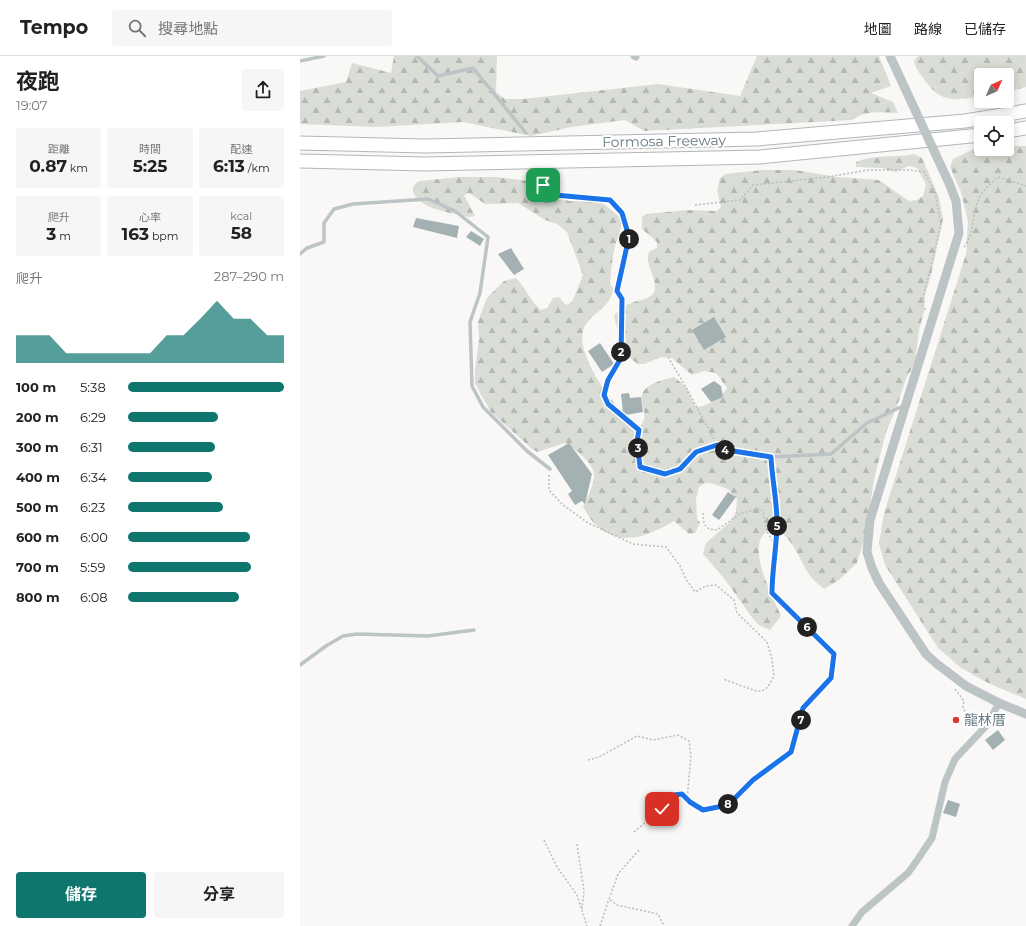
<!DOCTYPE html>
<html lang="zh-TW">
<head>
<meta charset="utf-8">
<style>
	body { margin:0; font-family:Montserrat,"Noto Sans TC",sans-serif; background:#f6f6f6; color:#222; height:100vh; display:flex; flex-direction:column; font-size:15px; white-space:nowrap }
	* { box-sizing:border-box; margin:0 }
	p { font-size:13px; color:#767676 }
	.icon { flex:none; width:22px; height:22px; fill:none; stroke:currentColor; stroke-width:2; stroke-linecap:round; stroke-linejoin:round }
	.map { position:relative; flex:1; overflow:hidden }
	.sheet { display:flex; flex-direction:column; background:#fff; width:300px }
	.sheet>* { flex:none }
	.needle { width:26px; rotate:45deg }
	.fabs { position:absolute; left:674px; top:12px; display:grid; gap:8px }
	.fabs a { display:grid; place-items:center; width:40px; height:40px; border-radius:4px; background:#fff; box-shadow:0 2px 10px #0003; font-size:20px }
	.pin { position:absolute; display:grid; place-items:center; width:34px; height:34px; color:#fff; margin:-17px; border-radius:8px; box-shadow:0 2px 6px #0006 }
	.km { position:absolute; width:20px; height:20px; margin:-10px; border-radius:50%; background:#222; color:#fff; font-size:11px; line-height:20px; text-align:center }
	.round { display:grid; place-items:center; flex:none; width:42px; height:42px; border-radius:4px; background:#f6f6f6 }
	.head { display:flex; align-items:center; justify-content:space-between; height:68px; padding:0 16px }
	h1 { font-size:22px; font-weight:700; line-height:30px }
	.metrics { display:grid; grid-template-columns:repeat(3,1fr); gap:6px; height:68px; padding:4px 16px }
	.metrics div { display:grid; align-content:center; border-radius:4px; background:#f6f6f6; text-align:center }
	.metrics b { font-size:17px; font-weight:700 }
	.metrics small { font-size:11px; font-weight:400 }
	.metrics p { font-size:11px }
	.chart { height:112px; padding:8px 16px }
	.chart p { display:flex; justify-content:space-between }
	.chart svg { width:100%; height:72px; margin-top:4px; fill:#0f766e; opacity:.7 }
	.action { display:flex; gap:8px; margin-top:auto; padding:8px 16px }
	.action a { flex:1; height:46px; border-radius:4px; background:#0f766e; color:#fff; font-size:16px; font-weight:700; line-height:46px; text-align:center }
	.action a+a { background:#f6f6f6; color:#222 }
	ul { padding:0 16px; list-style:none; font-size:13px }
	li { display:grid; grid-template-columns:64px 48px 1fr; align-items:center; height:30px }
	li i { height:10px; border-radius:5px; background:#0f766e }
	header { display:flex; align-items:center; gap:24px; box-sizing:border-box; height:56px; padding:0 20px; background:#fff; border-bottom:1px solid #e0e0e0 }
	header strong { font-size:19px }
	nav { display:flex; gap:22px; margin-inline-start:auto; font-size:14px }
	.search { width:280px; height:36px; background:#f6f6f6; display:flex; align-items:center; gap:10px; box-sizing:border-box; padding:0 14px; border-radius:4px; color:#767676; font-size:15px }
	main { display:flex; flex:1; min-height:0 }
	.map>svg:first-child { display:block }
	.forest { fill:url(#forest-firs) }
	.building { fill:#a4b1b3 }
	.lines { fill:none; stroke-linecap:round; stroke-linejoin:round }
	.motorway-casing { stroke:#b1b7b9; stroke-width:15 }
	.path { stroke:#b8bdbe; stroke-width:1.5; stroke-dasharray:2 2; stroke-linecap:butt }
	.service { stroke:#bdc4c6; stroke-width:3.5 }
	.minor { stroke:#bdc4c6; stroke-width:7 }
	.tertiary { stroke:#bdc4c6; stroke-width:9 }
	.motorway { stroke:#fff; stroke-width:13 }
	.tertiary-bridge { stroke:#bdc4c6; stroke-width:9 }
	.route-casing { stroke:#fff; stroke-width:8 }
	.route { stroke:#1a73e8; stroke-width:5 }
	.poi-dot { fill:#da3538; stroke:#fff; stroke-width:1.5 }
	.labels { text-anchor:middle; stroke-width:4; stroke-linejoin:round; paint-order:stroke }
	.street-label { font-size:14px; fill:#657a80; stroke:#fff }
	.poi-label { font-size:14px; fill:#657a80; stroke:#fff; text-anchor:start }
</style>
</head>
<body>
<header>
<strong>Tempo</strong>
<div class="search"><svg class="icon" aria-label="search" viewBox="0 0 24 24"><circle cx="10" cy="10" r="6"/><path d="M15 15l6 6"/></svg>搜尋地點</div>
<nav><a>地圖</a><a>路線</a><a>已儲存</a></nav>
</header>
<main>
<section class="sheet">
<div class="head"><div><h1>夜跑</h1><p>19:07</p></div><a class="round"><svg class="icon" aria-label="share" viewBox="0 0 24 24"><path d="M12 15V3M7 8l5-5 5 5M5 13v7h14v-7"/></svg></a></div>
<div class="metrics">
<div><p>距離</p><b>0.87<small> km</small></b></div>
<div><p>時間</p><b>5:25</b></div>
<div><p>配速</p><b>6:13<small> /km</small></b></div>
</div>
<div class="metrics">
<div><p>爬升</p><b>3<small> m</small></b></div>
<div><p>心率</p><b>163<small> bpm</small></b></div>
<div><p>kcal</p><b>58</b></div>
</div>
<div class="chart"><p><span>爬升</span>287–290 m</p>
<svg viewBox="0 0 160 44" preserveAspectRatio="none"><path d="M0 44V27L10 27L20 27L30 38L40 38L50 38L60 38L70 38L80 38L90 27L100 27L110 17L120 6L130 17L140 17L150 27L160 27V44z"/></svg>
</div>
<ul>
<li><b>100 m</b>5:38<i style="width:100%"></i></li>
<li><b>200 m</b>6:29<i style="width:58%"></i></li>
<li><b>300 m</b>6:31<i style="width:56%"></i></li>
<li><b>400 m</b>6:34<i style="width:54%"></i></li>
<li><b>500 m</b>6:23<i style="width:61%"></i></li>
<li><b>600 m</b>6:00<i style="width:78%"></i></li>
<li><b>700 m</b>5:59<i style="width:79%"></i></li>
<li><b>800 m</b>6:08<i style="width:71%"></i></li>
</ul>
<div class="action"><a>儲存</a><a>分享</a></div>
</section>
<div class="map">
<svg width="726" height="870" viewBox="0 0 726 870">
	<defs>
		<pattern id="forest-firs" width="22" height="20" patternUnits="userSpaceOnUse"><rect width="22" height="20" fill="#daddd6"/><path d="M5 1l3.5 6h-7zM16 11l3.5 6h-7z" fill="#b4b8b3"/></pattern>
	</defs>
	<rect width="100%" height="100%" fill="#f9f8f6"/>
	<g class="forest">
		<path d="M94 0H197L196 36 205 43H223L358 28 440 40 457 0H579L591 30 571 37 593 46 598 57C582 56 565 54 552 64L344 75 325 64 271 71 231 80 163 66 77 71 0 68V35L46 26 52 7 91 17Z"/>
		<path d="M618 0H726V31L707 36V19H681V40C656 44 642 48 626 26 621 19 616 14 614 5Z"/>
		<polygon points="680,90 681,93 707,93 707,90 726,90 726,643 688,627 661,612 638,592 585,509 579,488 584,457 666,198 668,165 661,136 650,111 653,103"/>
		<path d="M614 98 622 102 639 141 643 163 631 219 625 239 624 256 619 274 615 307 606 323 596 353 586 376 574 424 566 478 557 507 539 524 524 533C520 530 516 526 512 522 499 506 495 482 474 472 471 474 465 476 463 479 449 497 473 541 481 560L470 574 459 569 454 564 423 521 403 498 406 487 430 466 436 456 437 443 428 433 410 427H405L399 431 396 443 397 462 400 467 395 477 389 478 374 465C348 480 322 492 296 469 291 465 287 457 283 451 287 442 293 431 294 422 296 408 275 393 265 387L237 396 232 393 191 356 181 339 175 327V314L179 284 178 265 187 242 204 225 216 222C226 232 230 245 241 254L247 252 253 242 259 241 266 249 272 246 283 219 267 176 257 168 245 164 218 147 185 148 169 137 164 139 175 160 169 161C156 158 142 156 130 151 118 146 104 133 120 125L159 121H196L238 126 269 145 299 144 322 163C322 173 318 181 315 190 312 202 311 215 310 228L313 232C312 249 296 255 286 268 270 291 309 343 325 359 330 363 335 366 340 370 357 353 316 334 374 321L385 330 396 351C406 351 421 342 427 332L416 317 404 315 392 319 372 302 361 301 344 308H338L323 297 314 259C319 255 324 250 329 248 337 244 350 244 354 236 360 221 335 198 357 192V186L342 173V161L346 158 387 154 417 155 421 151 417 134 420 122 425 118 462 114H495L537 121 579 124 609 145 617 144 623 140 626 128 617 112 609 110 595 116 582 112 556 111V106C574 98 595 102 614 98Z"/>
	</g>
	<g class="building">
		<polygon points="116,162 159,170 157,182 113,171"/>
		<polygon points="171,175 184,183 180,190 166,181"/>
		<polygon points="211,192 224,213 214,219 198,198"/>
		<polygon points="414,261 426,281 404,294 392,274"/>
		<polygon points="300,287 314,308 302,316 288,295"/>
		<polygon points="414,325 421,330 423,341 411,346 401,333"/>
		<polygon points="329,337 330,342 341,341 343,356 326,359 323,357 321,338"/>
		<polygon points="269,387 292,418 285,448 282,445 275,449 268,438 272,435 248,399"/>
		<polygon points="428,436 436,441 419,464 412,459"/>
		<polygon points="698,674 705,684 693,694 685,684"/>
		<polygon points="648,744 660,748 656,761 643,757"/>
	</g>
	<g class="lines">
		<g class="motorway-casing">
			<g id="motorway">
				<polyline points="707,75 726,72"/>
				<polyline points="0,87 125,90 457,83 665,65 726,55"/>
				<polyline points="0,105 125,108 460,101 681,79"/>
			</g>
		</g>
		<g class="path">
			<polyline points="395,149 440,144 453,129 528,121 568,114 610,114 624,116 635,136 641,169 623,242 622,250 626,254"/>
			<path d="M664 191C674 177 672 161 678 145 681 136 691 127 698 121L726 130"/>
			<polyline points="368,301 387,333 414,383"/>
			<polyline points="249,419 249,434 262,448 288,467 333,488 366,491 380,510 386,523 395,536 406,530 416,529 434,544 437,557 467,586 472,603 474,620 468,631 462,635 456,635 423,623"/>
			<polyline points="403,457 404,468 409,473 417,474 442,457 459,453 463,455 467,476 476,490"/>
			<polyline points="655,633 664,645 663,651 665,656"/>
			<polyline points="288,704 299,701 337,680 353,684 378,679 389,685 391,700 387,744"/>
			<path d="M334 776 362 753 374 739 382 738 389 746 403 754 428 749 453 724 491 696 503 652 531 622 535 598 472 537C472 513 477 489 477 465 477 446 473 426 471 407"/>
			<polyline points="244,784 257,811 277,839 287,870"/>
			<polyline points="277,788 284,835 282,853"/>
			<polyline points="339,794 318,818 309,843 317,849 358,858 364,870"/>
			<polyline points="300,870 309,843"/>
		</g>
		<g class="service">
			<polyline points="117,0 138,20 173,12 226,77"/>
			<polyline points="0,5 24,0"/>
			<polyline points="238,122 255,139 309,144 322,157 329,181 317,235 322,243 321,302 308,324 304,339 308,348 339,374 337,385 340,411 365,418 380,413 396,397 417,389 427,394 471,401 531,398 567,367 603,350"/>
			<polyline points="0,198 7,192 24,186 24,167 34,153 53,148 128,143 155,155 188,181 180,237 170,266 172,330 183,351 227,395 250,413"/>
			<polyline points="0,609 26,590 43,580 57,578 128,580 174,574"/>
		</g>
		<g class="minor">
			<polyline points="334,0 336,1"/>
			<polyline points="552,870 562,856 608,817 618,803 632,782 645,726 655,703 686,670 699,647"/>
		</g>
		<polyline class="tertiary" points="649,127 656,145 659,177 570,464 567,496 572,512 579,527 626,598 637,608 666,630 699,647 726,658"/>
		<use href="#motorway" class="motorway"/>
		<polyline class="tertiary-bridge" points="590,0 649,127"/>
	</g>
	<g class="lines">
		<g class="route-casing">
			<path id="route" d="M243 129 255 139 310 144 322 157 329 181 317 235 322 243 321 302 308 324 304 339 308 348 339 374 337 385 340 411 365 418 380 413 396 396 417 389 427 394 471 401C472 423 477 445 477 466 477 490 472 513 472 537L534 598 531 622 503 652 491 696 453 724 428 749 403 754 390 746 382 738 374 739 362 753"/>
		</g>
		<use href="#route" class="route"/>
	</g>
	<circle class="poi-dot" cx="656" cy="664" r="4"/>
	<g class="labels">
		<g class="street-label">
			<text transform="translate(364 85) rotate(-1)" y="5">Formosa Freeway</text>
		</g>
		<g class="poi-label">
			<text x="664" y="669">龍林厝</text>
		</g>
	</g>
</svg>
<div class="fabs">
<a><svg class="needle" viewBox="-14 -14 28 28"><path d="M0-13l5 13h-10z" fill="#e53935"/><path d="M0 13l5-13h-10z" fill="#767676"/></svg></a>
<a><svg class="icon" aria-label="locate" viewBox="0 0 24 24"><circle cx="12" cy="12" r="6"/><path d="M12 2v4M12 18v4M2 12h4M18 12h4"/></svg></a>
</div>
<div class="pin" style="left:243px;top:129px;background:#1e9e55"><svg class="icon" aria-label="arrive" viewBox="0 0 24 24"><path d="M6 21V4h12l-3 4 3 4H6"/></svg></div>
<div class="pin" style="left:362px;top:753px;background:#d93025"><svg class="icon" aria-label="check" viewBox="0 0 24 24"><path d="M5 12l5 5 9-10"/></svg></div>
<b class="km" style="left:329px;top:183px">1</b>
<b class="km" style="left:321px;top:296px">2</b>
<b class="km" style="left:338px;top:392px">3</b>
<b class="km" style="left:425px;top:394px">4</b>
<b class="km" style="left:477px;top:470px">5</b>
<b class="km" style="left:507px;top:571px">6</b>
<b class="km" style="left:501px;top:664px">7</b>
<b class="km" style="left:428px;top:748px">8</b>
</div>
</main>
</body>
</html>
